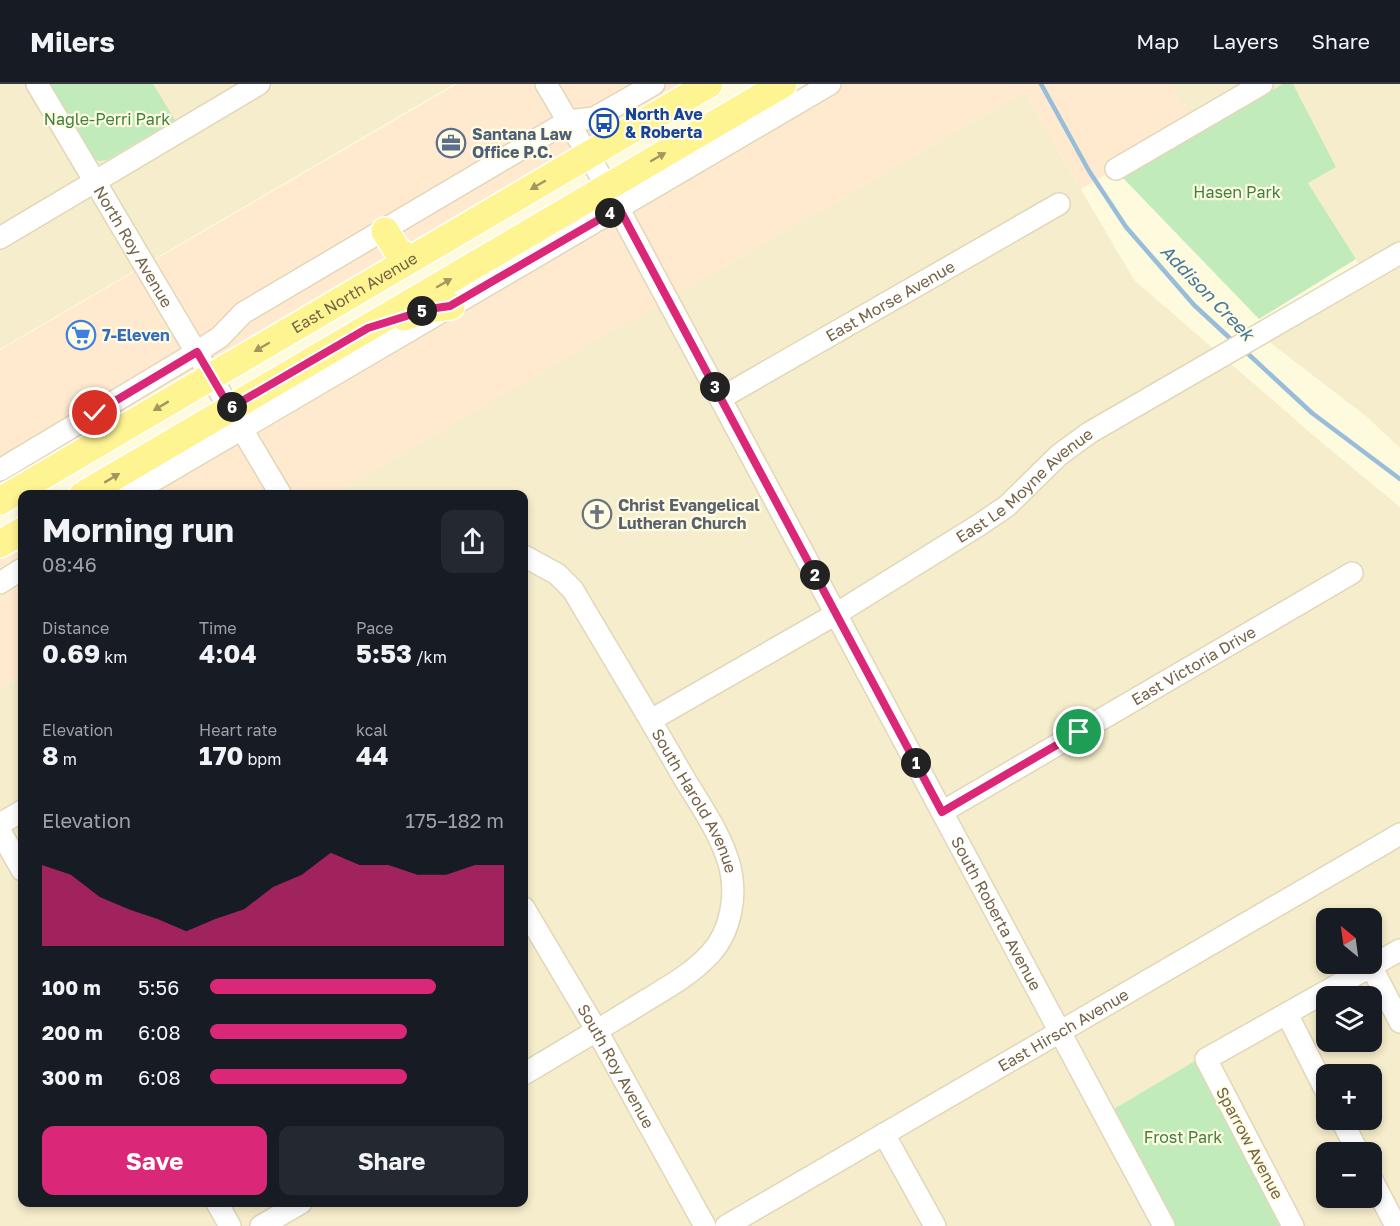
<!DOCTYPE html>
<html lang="en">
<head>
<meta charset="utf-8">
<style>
	body { margin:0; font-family:"Golos Text",sans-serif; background:#242831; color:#f1f3f6; height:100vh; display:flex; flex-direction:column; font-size:22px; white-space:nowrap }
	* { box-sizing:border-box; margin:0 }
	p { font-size:20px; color:#9ea1a6 }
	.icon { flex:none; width:33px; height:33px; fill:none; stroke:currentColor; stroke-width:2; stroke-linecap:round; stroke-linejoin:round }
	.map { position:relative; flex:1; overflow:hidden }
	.sheet { position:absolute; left:18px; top:406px; width:510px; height:717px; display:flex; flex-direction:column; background:#171b24; border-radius:12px; box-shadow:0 3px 9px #0003 }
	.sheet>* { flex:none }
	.needle { width:39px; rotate:331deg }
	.fabs { position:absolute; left:1316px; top:824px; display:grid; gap:12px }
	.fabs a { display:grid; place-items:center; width:66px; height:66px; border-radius:12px; background:#171b24; box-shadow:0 3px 9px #0003; font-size:30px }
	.pin { position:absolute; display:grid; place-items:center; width:51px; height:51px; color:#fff; margin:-26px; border:3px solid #fff; border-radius:50%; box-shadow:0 2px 6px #0007 }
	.km { position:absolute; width:30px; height:30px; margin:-15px; border-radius:50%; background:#222; color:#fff; font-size:16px; line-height:30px; text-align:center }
	.round { display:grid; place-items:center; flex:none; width:63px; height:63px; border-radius:12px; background:#242831 }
	.summary { display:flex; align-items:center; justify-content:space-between; height:102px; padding:0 24px }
	h1 { font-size:33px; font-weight:700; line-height:45px }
	.metrics { display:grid; grid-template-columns:repeat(3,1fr); gap:9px; height:102px; padding:6px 24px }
	.metrics div { display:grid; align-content:center }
	.metrics b { font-size:26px; font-weight:700 }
	.metrics small { font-size:16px; font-weight:400 }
	.metrics p { font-size:16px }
	.chart { height:168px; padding:12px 24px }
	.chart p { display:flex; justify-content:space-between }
	.chart svg { width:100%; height:108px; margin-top:6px; fill:#db2777; opacity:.7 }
	.button { display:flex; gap:12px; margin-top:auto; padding:12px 24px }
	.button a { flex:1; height:69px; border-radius:12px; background:#db2777; color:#fff; font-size:24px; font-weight:700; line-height:69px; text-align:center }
	.button a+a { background:#242831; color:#f1f3f6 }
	ul { padding:0 24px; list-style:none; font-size:20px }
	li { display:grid; grid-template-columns:96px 72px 1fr; align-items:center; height:45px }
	li i { height:15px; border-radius:8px; background:#db2777 }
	header { display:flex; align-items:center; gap:36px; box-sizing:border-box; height:84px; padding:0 30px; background:#171b24; border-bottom:2px solid #363941 }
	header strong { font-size:28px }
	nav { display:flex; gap:33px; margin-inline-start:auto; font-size:21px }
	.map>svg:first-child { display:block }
	.residential { fill:#f5edcb; fill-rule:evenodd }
	.commercial { fill:#ffead0 }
	.green { fill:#c2ebbb }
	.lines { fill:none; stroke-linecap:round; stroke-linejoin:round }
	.stream { stroke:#97bdda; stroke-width:4.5 }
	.minor-casing { stroke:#e1d7b9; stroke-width:24 }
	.major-casing { stroke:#fff; stroke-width:30 }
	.minor { stroke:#fff; stroke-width:21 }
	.major { stroke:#fff492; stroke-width:27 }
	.oneway { fill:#a59560 }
	.route-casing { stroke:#fff; stroke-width:12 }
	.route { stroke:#db2777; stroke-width:8 }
	.labels { text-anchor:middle; stroke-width:4.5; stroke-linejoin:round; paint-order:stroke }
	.transit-label { font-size:16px; font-weight:bold; fill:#164399; stroke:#fffce4; text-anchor:start }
	.park-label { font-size:16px; fill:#40803f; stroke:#fffce4 }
	.service-label { font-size:16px; font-weight:bold; fill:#4e5e75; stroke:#fffce4; text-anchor:start }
	.street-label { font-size:16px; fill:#746245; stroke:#fffce4 }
	.shop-label { font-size:16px; font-weight:bold; fill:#366cbe; stroke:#fffce4; text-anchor:start }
	.worship-label { font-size:16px; font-weight:bold; fill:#5b616d; stroke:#fffce4; text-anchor:start }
	.water-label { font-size:18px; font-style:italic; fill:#45779e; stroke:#fffce4 }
</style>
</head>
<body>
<header>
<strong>Milers</strong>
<nav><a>Map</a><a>Layers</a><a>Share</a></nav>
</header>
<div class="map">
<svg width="1400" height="1142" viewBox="0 0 1400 1142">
	<rect width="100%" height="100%" fill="#fdfadd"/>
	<g class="residential">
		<polygon points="0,0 454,0 0,265"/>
		<polygon points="1170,0 1283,0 1197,48"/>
		<polygon points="1293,0 1400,0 1400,162 1362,184 1308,99 1336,83"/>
		<path d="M1024 8 1134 196 1321 358 1400 423V1142H1289L1109 1028 670 214ZM1326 834H1371V879H1326ZM1326 912H1371V957H1326ZM1326 990H1371V1035H1326ZM1326 1068H1371V1113H1326Z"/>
		<polygon points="1400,174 1400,364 1366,332 1264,254"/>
		<polygon points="667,215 1164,1142 0,1142 0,605 22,591 22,1119 524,1119 524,411 332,411"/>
	</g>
	<g class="commercial">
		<polygon points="457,0 709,0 0,417 0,266"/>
		<polygon points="830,0 1171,0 1193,40 1081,105 1024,8 332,411 83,411"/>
		<polygon points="22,447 22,591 0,605 0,460"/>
	</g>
	<g class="green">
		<polygon points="47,0 153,0 175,36 107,76 99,77 91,74"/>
		<polygon points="1283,0 1293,0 1336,83 1308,99 1356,175 1259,235 1123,94 1221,34"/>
		<polygon points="1200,974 1289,1142 1172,1142 1109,1028"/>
	</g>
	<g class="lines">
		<g class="stream">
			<polyline points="1041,0 1089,87 1126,143 1194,221 1234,258"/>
			<polyline points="1245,267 1312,329 1400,395"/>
		</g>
		<g class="minor-casing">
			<g id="minor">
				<path id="s1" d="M37 0 281 411"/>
				<path id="s2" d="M546 0 607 103 1164 1142"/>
				<polyline points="1116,85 1262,0"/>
				<polyline points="0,154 259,0"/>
				<path id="s3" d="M721 314 1059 120"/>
				<polyline points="0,386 197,268 220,253 243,229 568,37 594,34 654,0"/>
				<polyline points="129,411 830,0"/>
				<path id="s4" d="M524 472 557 490 573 506C610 569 648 631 684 694 701 722 722 752 730 783 737 811 731 847 711 869 692 890 668 903 645 917 605 942 564 966 524 990"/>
				<polyline points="0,499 22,485"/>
				<path id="s5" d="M651 636 836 530 979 441 1007 422 1059 371 1089 349 1400 169"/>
				<path id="s6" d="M942 728 1352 489"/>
				<polyline points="0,740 22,727"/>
				<polyline points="0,747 22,786"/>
				<path id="s7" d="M524 824 597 947 705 1142"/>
				<polyline points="1371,882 1400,938"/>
				<polyline points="1287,930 1326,1007"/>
				<polyline points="1341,1035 1358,1068"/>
				<polyline points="884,1050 935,1142"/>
				<polyline points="1371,1094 1396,1142"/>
				<polyline points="217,1119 230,1142"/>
				<polyline points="261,1142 301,1119"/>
				<path id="s8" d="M726 1142 1400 750"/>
				<polyline points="1293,1142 1206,975 1400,866"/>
			</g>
		</g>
		<g class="major-casing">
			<g id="major">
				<polyline points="385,147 397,166 410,175"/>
				<polyline points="404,233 429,225 451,222"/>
				<polyline points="83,411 783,0"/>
				<path id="s9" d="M0 417 709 0"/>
				<polyline points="0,460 22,447"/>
			</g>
		</g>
		<use href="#minor" class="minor"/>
		<use href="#major" class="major"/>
	</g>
	<defs><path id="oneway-solid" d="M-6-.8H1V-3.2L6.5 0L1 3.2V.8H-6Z" transform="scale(1.5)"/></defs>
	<g class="oneway">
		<use href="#oneway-solid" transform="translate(658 73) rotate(-30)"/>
		<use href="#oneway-solid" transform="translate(538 101) rotate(150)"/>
		<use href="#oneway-solid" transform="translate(444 199) rotate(-30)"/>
		<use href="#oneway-solid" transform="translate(262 263) rotate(150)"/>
		<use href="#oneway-solid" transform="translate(161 322) rotate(149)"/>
		<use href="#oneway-solid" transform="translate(112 394) rotate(-31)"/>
	</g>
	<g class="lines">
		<g class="route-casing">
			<polyline id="route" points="95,329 197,268 230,324 368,244 429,225 450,222 619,124 942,728 1079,648"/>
		</g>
		<use href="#route" class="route"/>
	</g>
	<defs>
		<g id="bus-ring" transform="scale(1.5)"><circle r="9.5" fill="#fffce4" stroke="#1a4fb4" stroke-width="1.5"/><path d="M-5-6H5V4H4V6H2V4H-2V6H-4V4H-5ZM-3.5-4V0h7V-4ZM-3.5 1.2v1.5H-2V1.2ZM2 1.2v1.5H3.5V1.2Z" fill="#1a4fb4"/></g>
		<g id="office-ring" transform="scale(1.5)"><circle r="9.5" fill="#fffce4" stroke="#5c6f8a" stroke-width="1.5"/><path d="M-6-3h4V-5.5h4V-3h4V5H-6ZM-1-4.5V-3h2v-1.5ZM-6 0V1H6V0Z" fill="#5c6f8a"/></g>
		<g id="supermarket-ring" transform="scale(1.5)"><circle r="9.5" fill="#fffce4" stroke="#3f7fe0" stroke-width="1.5"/><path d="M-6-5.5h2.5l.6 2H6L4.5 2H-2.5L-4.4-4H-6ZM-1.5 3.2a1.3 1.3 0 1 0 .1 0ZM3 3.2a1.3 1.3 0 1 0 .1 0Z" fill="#3f7fe0"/></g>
		<g id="church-ring" transform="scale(1.5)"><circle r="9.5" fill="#fffce4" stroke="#6b7280" stroke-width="1.5"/><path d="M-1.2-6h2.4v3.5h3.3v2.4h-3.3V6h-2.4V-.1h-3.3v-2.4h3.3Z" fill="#6b7280"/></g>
	</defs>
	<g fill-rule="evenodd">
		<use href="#bus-ring" x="604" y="39"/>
		<use href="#office-ring" x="451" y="59"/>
		<use href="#supermarket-ring" x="81" y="251"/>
		<use href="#church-ring" x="597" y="430"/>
	</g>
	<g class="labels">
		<g class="transit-label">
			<text x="625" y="36">North Ave<tspan x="625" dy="18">&amp; Roberta</tspan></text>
		</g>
		<g class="park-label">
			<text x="107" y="41">Nagle-Perri Park</text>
			<text x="1237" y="114">Hasen Park</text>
			<text x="1183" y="1059">Frost Park</text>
		</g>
		<g class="service-label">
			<text x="472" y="56">Santana Law<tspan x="472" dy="18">Office P.C.</tspan></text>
		</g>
		<g class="street-label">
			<text dy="6" stroke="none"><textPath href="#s1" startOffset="189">North Roy Avenue</textPath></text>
			<text dy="6" stroke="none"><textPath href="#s9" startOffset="411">East North Avenue</textPath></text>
			<text dy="6" stroke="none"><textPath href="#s3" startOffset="195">East Morse Avenue</textPath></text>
			<text dy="6" stroke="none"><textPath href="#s5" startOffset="442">East Le Moyne Avenue</textPath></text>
			<text dy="6" stroke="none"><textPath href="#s6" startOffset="291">East Victoria Drive</textPath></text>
			<text dy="6" stroke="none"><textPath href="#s4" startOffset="304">South Harold Avenue</textPath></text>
			<text dy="6" stroke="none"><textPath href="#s2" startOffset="944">South Roberta Avenue</textPath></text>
			<text dy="6" stroke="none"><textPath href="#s8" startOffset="390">East Hirsch Avenue</textPath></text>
			<text dy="6" stroke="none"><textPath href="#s7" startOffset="183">South Roy Avenue</textPath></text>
			<text transform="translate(1250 1059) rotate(62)" y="6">Sparrow Avenue</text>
		</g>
		<g class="shop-label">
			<text x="102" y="257">7-Eleven</text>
		</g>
		<g class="worship-label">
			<text x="618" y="427">Christ Evangelical<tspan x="618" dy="18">Lutheran Church</tspan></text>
		</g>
		<g class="water-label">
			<text transform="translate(1207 209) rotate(46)" y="6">Addison Creek</text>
		</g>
	</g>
</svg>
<div class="fabs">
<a><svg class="needle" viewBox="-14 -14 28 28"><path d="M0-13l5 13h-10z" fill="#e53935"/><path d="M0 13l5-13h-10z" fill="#9ea1a6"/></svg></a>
<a><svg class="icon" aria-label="layers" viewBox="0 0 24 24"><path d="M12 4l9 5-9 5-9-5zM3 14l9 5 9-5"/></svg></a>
<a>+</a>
<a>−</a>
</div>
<div class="pin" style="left:1079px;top:648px;background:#1e9e55"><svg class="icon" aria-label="arrive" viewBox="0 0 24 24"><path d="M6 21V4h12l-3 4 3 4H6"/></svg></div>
<div class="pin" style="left:95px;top:329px;background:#d93025"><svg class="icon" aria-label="check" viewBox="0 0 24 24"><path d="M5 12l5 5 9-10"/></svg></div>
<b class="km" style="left:916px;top:679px">1</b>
<b class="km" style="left:815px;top:491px">2</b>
<b class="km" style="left:715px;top:303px">3</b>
<b class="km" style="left:610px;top:129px">4</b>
<b class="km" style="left:422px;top:227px">5</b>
<b class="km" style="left:232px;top:323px">6</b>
<section class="sheet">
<div class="summary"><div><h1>Morning run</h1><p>08:46</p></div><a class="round"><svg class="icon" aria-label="share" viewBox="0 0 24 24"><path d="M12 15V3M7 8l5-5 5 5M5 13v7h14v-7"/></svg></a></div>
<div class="metrics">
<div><p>Distance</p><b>0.69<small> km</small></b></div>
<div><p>Time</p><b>4:04</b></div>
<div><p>Pace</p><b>5:53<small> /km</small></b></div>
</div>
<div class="metrics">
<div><p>Elevation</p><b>8<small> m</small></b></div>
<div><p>Heart rate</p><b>170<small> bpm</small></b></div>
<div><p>kcal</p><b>44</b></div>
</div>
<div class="chart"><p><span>Elevation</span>175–182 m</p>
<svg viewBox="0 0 160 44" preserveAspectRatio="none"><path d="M0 44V11L10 15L20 24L30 29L40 33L50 38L60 33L70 29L80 20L90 15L100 6L110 11L120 11L130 15L140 15L150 11L160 11V44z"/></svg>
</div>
<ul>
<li><b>100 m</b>5:56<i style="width:77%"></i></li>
<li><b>200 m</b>6:08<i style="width:67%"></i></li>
<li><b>300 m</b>6:08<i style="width:67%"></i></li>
</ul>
<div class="button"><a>Save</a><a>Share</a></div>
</section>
</div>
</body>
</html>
